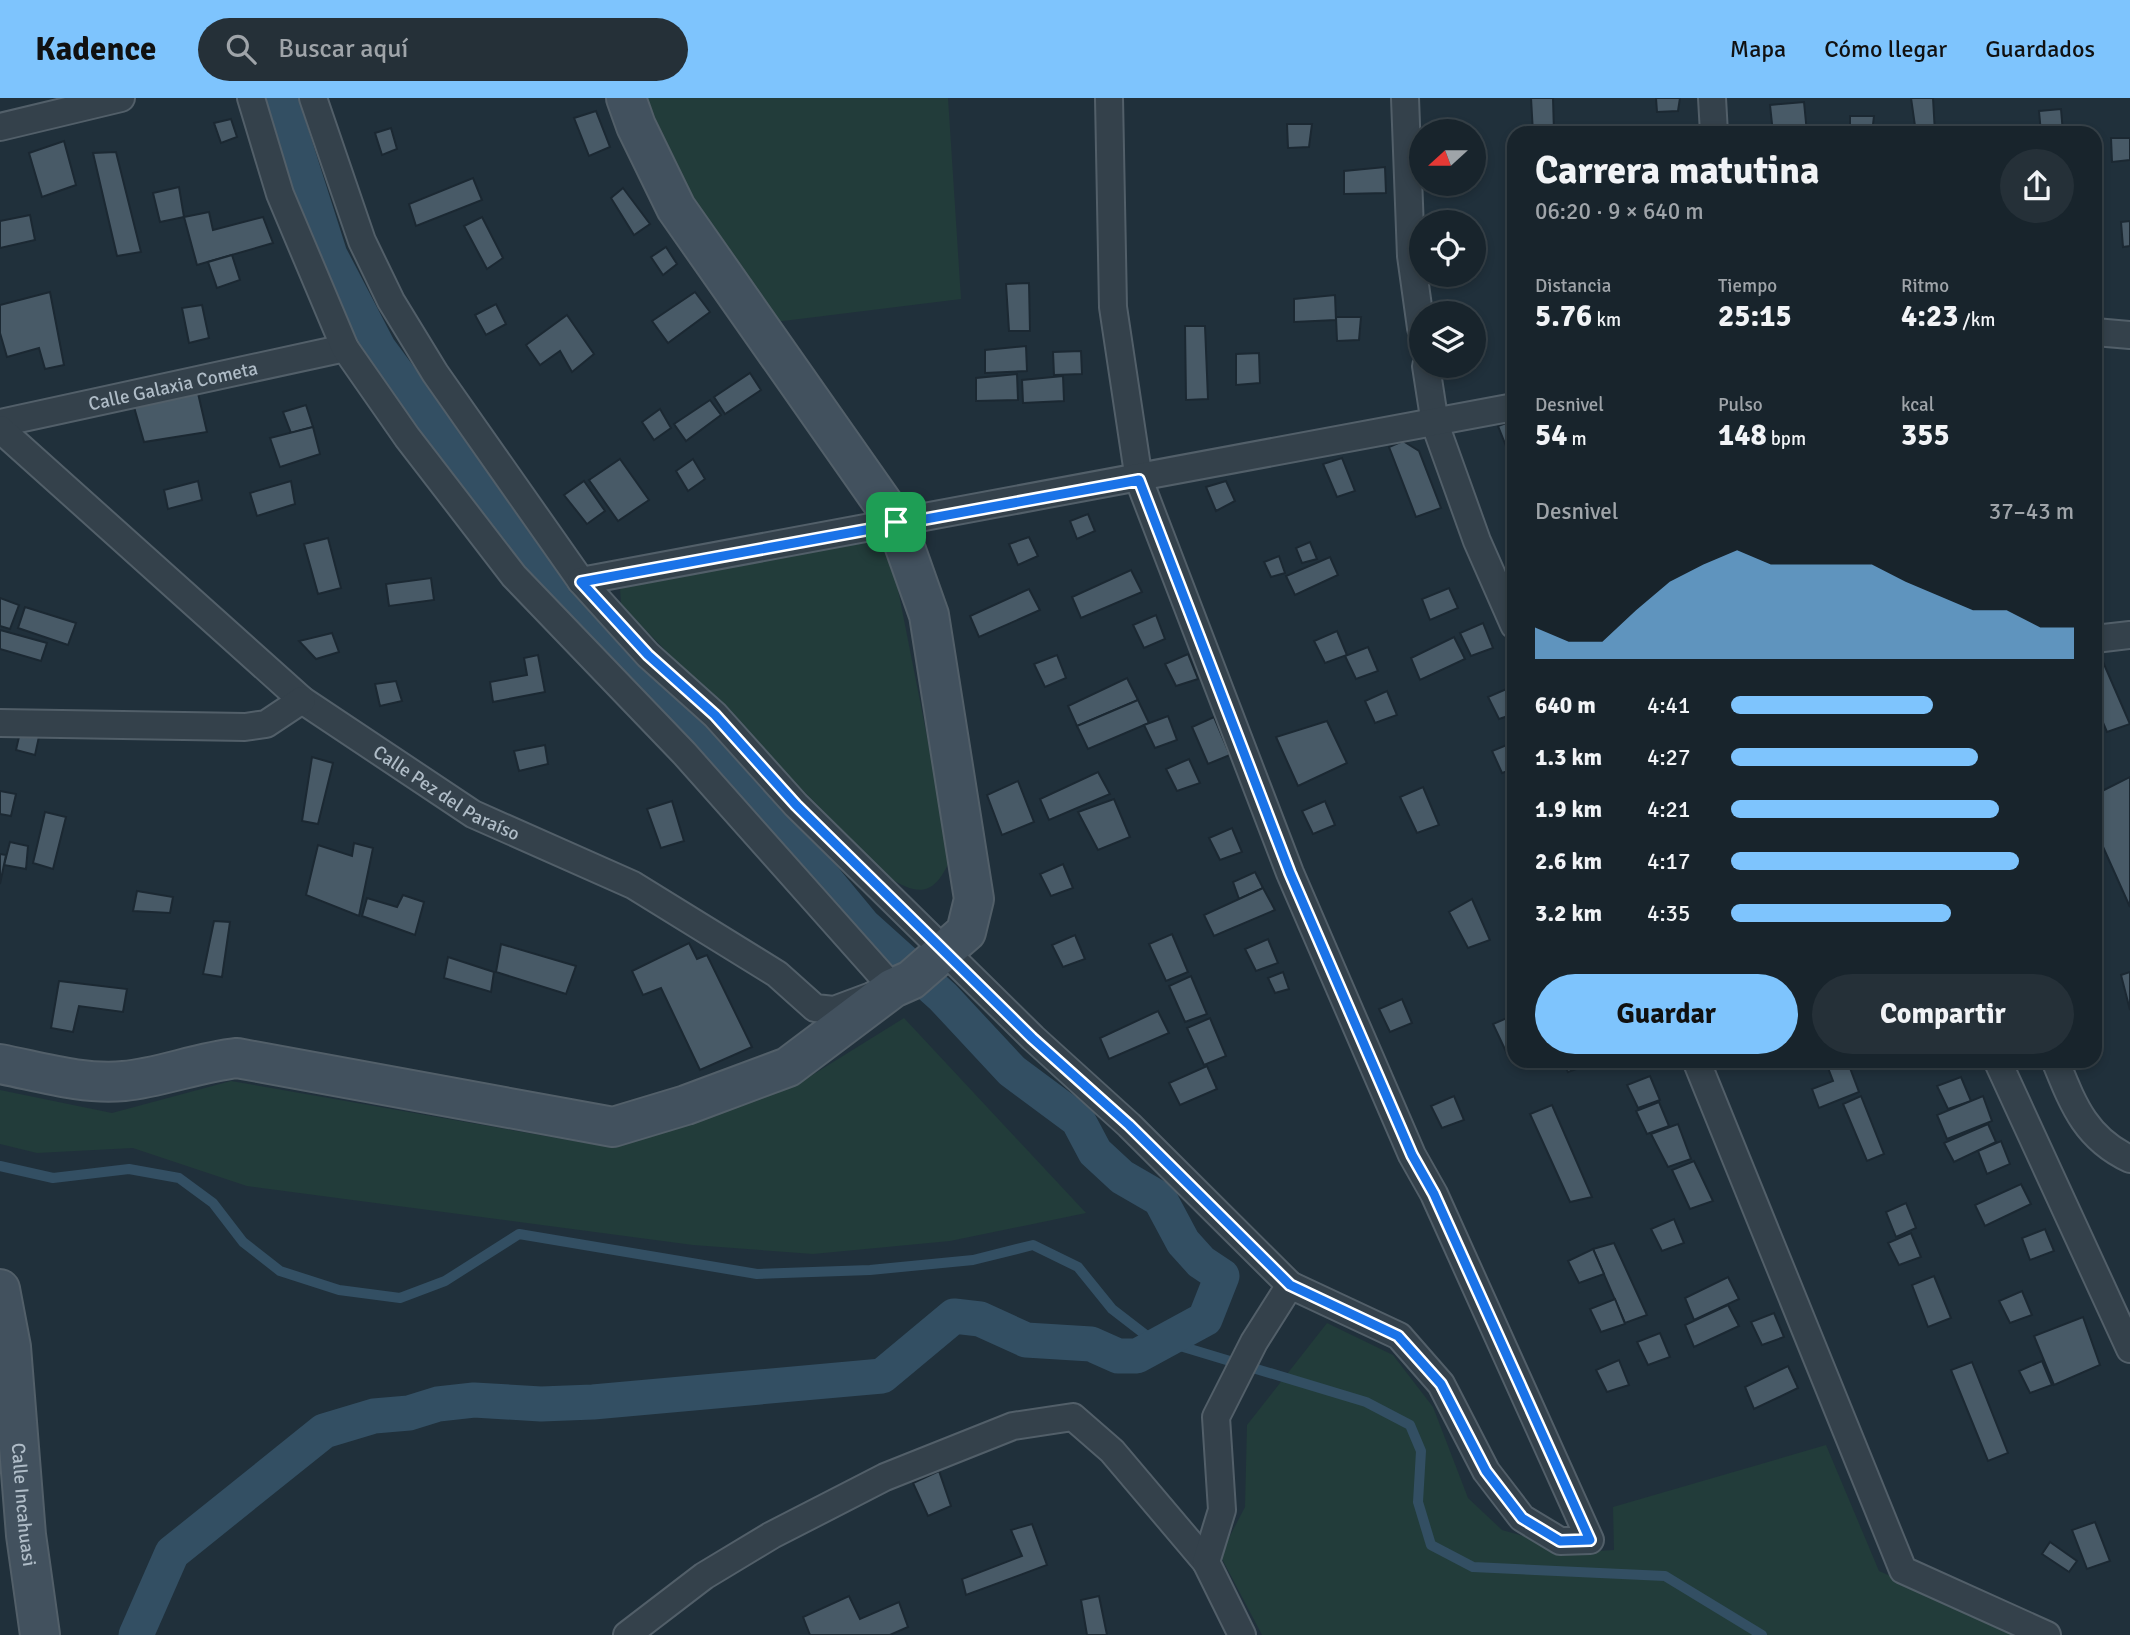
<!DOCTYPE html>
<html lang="es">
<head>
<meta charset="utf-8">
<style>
	body { margin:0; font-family:Signika,sans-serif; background:#253038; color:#f1f3f6; height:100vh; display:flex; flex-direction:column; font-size:26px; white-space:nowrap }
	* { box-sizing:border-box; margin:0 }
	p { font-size:23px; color:#9fa4a9 }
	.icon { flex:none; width:38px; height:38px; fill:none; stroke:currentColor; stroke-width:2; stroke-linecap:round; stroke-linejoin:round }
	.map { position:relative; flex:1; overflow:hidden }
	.side { position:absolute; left:1507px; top:28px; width:595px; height:942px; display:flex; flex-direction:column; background:#18242c; border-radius:21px; box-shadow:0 4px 10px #0003,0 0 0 2px #364148 }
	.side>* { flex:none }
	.needle { width:46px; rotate:249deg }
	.buttons { position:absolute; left:1409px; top:21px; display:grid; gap:14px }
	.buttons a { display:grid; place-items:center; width:77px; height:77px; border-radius:50%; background:#18242c; box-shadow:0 4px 10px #0003,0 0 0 2px #364148; font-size:35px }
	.pin { position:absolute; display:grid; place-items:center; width:60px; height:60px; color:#fff; margin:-30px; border-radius:14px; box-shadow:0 4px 10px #0006 }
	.round { display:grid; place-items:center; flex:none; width:74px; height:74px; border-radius:37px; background:#253038 }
	.head { display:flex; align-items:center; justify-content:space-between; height:119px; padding:0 28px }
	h1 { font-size:38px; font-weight:700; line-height:52px }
	.stats { display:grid; grid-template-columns:repeat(3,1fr); gap:10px; height:119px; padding:7px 28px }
	.stats div { display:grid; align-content:center }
	.stats b { font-size:30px; font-weight:700 }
	.stats small { font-size:19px; font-weight:400 }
	.stats p { font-size:19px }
	.chart { height:196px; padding:14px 28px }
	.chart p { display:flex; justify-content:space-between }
	.chart svg { width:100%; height:126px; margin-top:7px; fill:#7ec4fd; opacity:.7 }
	.button { display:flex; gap:14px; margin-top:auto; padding:14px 28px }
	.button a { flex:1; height:80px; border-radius:42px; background:#7ec4fd; color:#111; font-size:28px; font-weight:700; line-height:80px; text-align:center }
	.button a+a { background:#253038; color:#f1f3f6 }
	ul { padding:0 28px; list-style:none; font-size:23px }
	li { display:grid; grid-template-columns:112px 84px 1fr; align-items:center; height:52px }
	li i { height:18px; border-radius:9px; background:#7ec4fd }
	header { display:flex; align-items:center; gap:42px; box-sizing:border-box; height:98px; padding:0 35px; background:#7ec4fd; color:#111 }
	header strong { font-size:33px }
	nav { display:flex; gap:38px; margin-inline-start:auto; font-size:24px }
	.search { width:490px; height:63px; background:#253038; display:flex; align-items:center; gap:18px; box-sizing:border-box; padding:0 24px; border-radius:38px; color:#9fa4a9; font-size:26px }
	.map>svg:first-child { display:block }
	.green { fill:#223c3a }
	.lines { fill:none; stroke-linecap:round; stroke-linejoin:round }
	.stream { stroke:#334f63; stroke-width:10 }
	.canal { stroke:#334f63; stroke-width:35 }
	.building { fill:#485a67; stroke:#1b2832; stroke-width:2 }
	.street-casing { stroke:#525f69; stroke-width:30 }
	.secondary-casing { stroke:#525f69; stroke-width:42 }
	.street { stroke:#34414b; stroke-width:26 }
	.secondary { stroke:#42515e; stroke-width:38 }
	.route-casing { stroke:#fff; stroke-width:14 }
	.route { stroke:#1a73e8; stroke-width:9 }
	.labels { text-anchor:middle; stroke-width:6; stroke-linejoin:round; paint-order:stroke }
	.street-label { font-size:19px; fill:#afbcc7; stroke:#19262f }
</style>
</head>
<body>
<header>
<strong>Kadence</strong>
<div class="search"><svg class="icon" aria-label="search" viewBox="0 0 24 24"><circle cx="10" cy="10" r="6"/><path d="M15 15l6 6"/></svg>Buscar aquí</div>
<nav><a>Mapa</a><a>Cómo llegar</a><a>Guardados</a></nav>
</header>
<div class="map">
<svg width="2130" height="1537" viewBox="0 0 2130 1537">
	<rect width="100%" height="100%" fill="#20303b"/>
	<g class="green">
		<polygon points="641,0 948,0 961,201 775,224 685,88"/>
		<path d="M874 441 889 446 951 760C935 796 921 800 888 779L621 507 620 489Z"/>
		<polygon points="904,920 1086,1115 950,1143 813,1156 693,1147 247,1088 133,1050 37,1055 0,1046 0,992 112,1015 231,983 614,1050 793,989"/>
		<polygon points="1327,1225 1393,1257 1433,1309 1468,1400 1502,1432 1580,1454 1614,1452 1613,1409 1826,1347 1879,1473 2025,1537 1262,1537 1220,1457 1245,1409 1247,1327"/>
	</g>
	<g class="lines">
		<polyline class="stream" points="0,1068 53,1080 129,1071 179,1080 213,1105 243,1144 280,1173 339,1192 400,1200 445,1183 519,1136 757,1176 870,1172 973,1162 1033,1147 1078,1169 1112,1211 1147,1238 1366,1304 1410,1327 1421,1353 1418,1404 1431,1447 1473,1469 1665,1478 1762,1537"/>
		<polyline class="canal" points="136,1537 172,1455 324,1333 374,1318 409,1315 438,1306 474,1302 541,1306 593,1304 882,1278 954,1218 980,1221 1026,1242 1091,1246 1118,1258 1137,1258 1205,1221 1222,1178 1201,1164 1183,1144 1160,1101 1122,1079 1095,1054 1078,1022 1012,973 943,899 863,827 734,671 594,542 496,418 466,369 379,251 330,157 280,0"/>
	</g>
	<g class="building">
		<polygon points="1531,0 1553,0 1554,35 1533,35"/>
		<polygon points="1656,0 1680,0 1678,13 1657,14"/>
		<polygon points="1911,0 1933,0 1935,35 1916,35"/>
		<polygon points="1804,4 1807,35 1773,35 1770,7"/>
		<polygon points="2061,11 2063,35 2041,35 2039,13"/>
		<polygon points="596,13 610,49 589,58 574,20"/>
		<polygon points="1850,18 1874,18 1872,35 1850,35"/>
		<polygon points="231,21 237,39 221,45 214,25"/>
		<polygon points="1287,26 1312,26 1309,49 1288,50"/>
		<polygon points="391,30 397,51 382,57 375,35"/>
		<polygon points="1977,30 2002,30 2001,35 1977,35"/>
		<polygon points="2111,40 2130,40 2130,62 2112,64"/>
		<polygon points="64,43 76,87 42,99 29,55"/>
		<polygon points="116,54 141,154 117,158 93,55"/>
		<polygon points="1510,66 1514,66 1514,89 1511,89"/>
		<polygon points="1385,69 1386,95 1344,96 1344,73"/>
		<polygon points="473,80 482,102 416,128 409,106"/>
		<polygon points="179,89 184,119 160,124 153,95"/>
		<polygon points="623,90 650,126 634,137 611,100"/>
		<polygon points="209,114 213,132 263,119 273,145 197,167 184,119"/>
		<polygon points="30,117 35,142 0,150 0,123"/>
		<polygon points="482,119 503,160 487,171 464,128"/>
		<polygon points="2130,123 2130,148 2123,149 2121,124"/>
		<polygon points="666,149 677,166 663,177 651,159"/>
		<polygon points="232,157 240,182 217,190 208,164"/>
		<polygon points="1029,185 1030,233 1009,233 1006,186"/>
		<polygon points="50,194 64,267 45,271 39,250 7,259 0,235 0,207"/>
		<polygon points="695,194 710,214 668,245 652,223"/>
		<polygon points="1335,197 1336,222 1294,224 1294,201"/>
		<polygon points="496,206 506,226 486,237 475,217"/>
		<polygon points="202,207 209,240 189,245 182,210"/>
		<polygon points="567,217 594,256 572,274 560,253 540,267 526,247"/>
		<polygon points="1336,219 1361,219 1359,242 1337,243"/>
		<polygon points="1185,228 1205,228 1208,301 1186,302"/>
		<polygon points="1026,248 1027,273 985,275 985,252"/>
		<polygon points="1081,253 1082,276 1054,277 1053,254"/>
		<polygon points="1259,255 1260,285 1236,287 1236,256"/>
		<polygon points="750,275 761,292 725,316 714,299"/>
		<polygon points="1017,276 1018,302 976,303 976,280"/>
		<polygon points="1063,278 1064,303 1023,305 1022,282"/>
		<polygon points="197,291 207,334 144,344 132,302"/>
		<polygon points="710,302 721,317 686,343 674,326"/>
		<polygon points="306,307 313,329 291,335 283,314"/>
		<polygon points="660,311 671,330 654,342 642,324"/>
		<polygon points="1514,322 1514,368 1498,328"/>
		<polygon points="313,329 320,356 280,369 270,340"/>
		<polygon points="1403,343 1419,353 1441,410 1416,419 1389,349"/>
		<polygon points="1342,360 1355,393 1337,399 1323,366"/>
		<polygon points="620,361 649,402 618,423 589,382"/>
		<polygon points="693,361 705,381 688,393 676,373"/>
		<polygon points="198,383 202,402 168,411 164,392"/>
		<polygon points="291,383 295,406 257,418 250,395"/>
		<polygon points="584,383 605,413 587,426 564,397"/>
		<polygon points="1226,383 1235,403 1216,413 1206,389"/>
		<polygon points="1088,416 1095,433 1077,441 1070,423"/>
		<polygon points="1029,439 1038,458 1018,467 1009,446"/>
		<polygon points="328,440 341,490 318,496 304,446"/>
		<polygon points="1310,444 1317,461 1302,465 1296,450"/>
		<polygon points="1279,458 1285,475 1271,479 1264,464"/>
		<polygon points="1330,459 1338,477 1295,497 1286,478"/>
		<polygon points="1131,472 1142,494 1081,520 1072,499"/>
		<polygon points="431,480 434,502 389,508 386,486"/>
		<polygon points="1449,490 1458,510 1430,522 1422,501"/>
		<polygon points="1029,491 1040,512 979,539 970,518"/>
		<polygon points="0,500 19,507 10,531 0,528"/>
		<polygon points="25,509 76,525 68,547 18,530"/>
		<polygon points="1156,517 1165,541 1144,550 1133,527"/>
		<polygon points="1483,525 1493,550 1471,558 1460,535"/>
		<polygon points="0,532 47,545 41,563 0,551"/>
		<polygon points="1337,533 1347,557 1325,565 1314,543"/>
		<polygon points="332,535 339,554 316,561 299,543"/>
		<polygon points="1454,539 1465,561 1420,582 1411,560"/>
		<polygon points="1368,549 1378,573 1356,581 1345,558"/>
		<polygon points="1188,556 1198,581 1176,588 1165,566"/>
		<polygon points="538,557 545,594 493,604 490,584 527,577 524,560"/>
		<polygon points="1057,557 1066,580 1045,589 1034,566"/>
		<polygon points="2100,557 2130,626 2107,634 2095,606 2095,560"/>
		<polygon points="1127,580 1138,602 1077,628 1068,608"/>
		<polygon points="396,583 402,603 380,608 375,586"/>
		<polygon points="1511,589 1514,616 1499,621 1488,599"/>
		<polygon points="1387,593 1397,617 1375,625 1365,603"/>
		<polygon points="1138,602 1149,625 1088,651 1077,628"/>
		<polygon points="1168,618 1177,642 1155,650 1144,627"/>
		<polygon points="1214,619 1230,657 1208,666 1192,629"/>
		<polygon points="1327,623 1347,665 1298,688 1276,639"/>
		<polygon points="21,630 40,634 35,657 16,652"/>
		<polygon points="1514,644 1514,671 1502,675 1492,653"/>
		<polygon points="545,647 548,666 519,673 514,653"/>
		<polygon points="312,659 333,665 318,726 302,723"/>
		<polygon points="1189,661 1200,685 1177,693 1166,671"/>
		<polygon points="1098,674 1110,696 1049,722 1040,701"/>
		<polygon points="2095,676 2102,693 2130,679 2130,809 2095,731"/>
		<polygon points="1018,683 1034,724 1002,737 987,697"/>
		<polygon points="1423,689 1439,727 1417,735 1400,699"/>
		<polygon points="0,693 16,696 11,718 0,716"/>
		<polygon points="1114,701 1130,739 1098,752 1078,714"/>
		<polygon points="672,703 684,743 661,750 647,711"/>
		<polygon points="1325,703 1335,727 1313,736 1302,713"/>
		<polygon points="45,714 66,719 53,771 33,765"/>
		<polygon points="1232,730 1242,754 1220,762 1209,740"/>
		<polygon points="10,744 28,748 26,771 4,767"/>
		<polygon points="354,745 373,750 359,818 306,797 318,747 352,758"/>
		<polygon points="0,756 6,757 0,786"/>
		<polygon points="1063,766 1073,790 1051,798 1040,776"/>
		<polygon points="1255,774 1263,790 1239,801 1233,784"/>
		<polygon points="1263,790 1275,812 1214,838 1204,817"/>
		<polygon points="137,793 173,799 170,815 133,813"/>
		<polygon points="403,797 424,804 415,837 362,818 367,800 397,809"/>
		<polygon points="1472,801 1490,842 1468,850 1449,814"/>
		<polygon points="214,823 230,824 222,879 203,876"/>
		<polygon points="1172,836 1188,874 1166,883 1149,846"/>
		<polygon points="1075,837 1085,861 1063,869 1052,847"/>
		<polygon points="1268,841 1278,865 1256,873 1245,851"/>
		<polygon points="689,845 697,861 707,857 752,949 700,972 661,890 643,897 632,873"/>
		<polygon points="501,846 576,868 566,896 496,874"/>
		<polygon points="448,859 494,874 491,894 444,880"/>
		<polygon points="1283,874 1289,891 1275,895 1268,880"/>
		<polygon points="2130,874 2130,912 2121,877"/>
		<polygon points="1191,878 1207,916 1185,924 1169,888"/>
		<polygon points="59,883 127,891 123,914 79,908 73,934 51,930"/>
		<polygon points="1402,901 1412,925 1390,934 1379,911"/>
		<polygon points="1158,913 1169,935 1109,961 1100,940"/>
		<polygon points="1514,917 1514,961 1510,962 1493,926"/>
		<polygon points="1210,920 1226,958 1204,967 1187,930"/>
		<polygon points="1562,962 1589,962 1590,966 1568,974"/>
		<polygon points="1825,962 1847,962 1859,994 1819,1010 1812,991 1833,983"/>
		<polygon points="1207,968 1217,991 1180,1007 1169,985"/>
		<polygon points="1650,978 1660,1002 1638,1010 1627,987"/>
		<polygon points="1961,979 1971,1003 1948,1011 1937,988"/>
		<polygon points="1454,998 1464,1022 1442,1030 1431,1008"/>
		<polygon points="1861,998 1884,1056 1867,1063 1843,1006"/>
		<polygon points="1983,998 1992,1023 1947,1041 1937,1017"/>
		<polygon points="1659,1004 1669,1028 1647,1036 1636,1013"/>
		<polygon points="1552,1007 1592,1099 1570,1104 1530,1016"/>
		<polygon points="1678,1026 1691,1061 1668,1069 1651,1036"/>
		<polygon points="1988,1026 1996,1044 1954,1064 1944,1045"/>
		<polygon points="2001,1043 2010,1066 1987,1076 1978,1053"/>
		<polygon points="1694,1063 1713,1103 1690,1111 1672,1072"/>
		<polygon points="2021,1086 2031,1106 1985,1128 1975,1107"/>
		<polygon points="1906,1105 1916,1130 1896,1139 1886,1114"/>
		<polygon points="1674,1121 1684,1145 1662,1153 1651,1131"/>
		<polygon points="2045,1131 2054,1153 2030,1162 2022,1140"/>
		<polygon points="1911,1135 1921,1159 1899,1167 1888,1145"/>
		<polygon points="1614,1145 1647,1217 1625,1225 1593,1151"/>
		<polygon points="1593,1151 1604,1176 1579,1185 1568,1163"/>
		<polygon points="1934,1178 1951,1220 1928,1229 1912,1187"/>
		<polygon points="1728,1179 1739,1201 1694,1222 1685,1200"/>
		<polygon points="2022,1193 2032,1217 2010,1225 1999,1203"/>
		<polygon points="1615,1201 1625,1226 1601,1234 1590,1211"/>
		<polygon points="1728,1207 1739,1228 1694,1249 1685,1227"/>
		<polygon points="1774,1215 1784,1239 1762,1247 1751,1224"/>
		<polygon points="2083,1219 2100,1267 2054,1287 2034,1238"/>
		<polygon points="1660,1235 1670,1259 1648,1267 1637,1244"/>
		<polygon points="1619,1262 1629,1287 1607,1294 1596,1272"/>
		<polygon points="2042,1263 2052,1287 2030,1295 2019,1273"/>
		<polygon points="1972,1264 2008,1355 1988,1363 1951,1272"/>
		<polygon points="1788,1268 1798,1290 1754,1311 1745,1289"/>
		<polygon points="939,1373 951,1408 928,1418 913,1385"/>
		<polygon points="2095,1424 2110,1463 2087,1471 2072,1432"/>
		<polygon points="1032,1426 1047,1467 966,1497 962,1481 1022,1458 1011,1432"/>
		<polygon points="2050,1444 2077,1463 2069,1474 2042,1456"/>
		<polygon points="849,1498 860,1521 899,1504 908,1529 890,1537 810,1537 803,1519"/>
		<polygon points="1099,1498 1107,1537 1087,1537 1081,1502"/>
	</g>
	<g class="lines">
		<g class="street-casing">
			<g id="street">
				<polyline points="313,0 362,143 391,203 435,275 581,483 648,557 715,617 796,707 1033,940 1129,1027 1290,1187 1399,1238 1441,1286 1486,1373 1522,1420 1560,1443 1590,1442 1434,1096 1412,1057 1290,775 1139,382 1113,209 1109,0"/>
				<polyline points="1405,0 1411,158 1421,230"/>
				<polyline points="1712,0 1714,35"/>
				<polyline points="0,29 121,0"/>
				<polyline points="2095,234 2130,237"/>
				<polyline points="1426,268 1435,326 1477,443 1514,527"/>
				<path id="s1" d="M0 325 345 250"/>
				<path id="s2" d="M0 331 302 602 473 716 633 787 777 876 815 910 834 912 893 890 684 655 514 478 407 339 345 250 280 96 251 0"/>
				<polyline points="581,483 1514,309"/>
				<polyline points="2095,541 2130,537"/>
				<polyline points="0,625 245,629 266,626 302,602"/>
				<polyline points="1696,962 1903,1472 2047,1537"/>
				<polyline points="1997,962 2130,1251"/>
				<path d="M2055 962C2073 1006 2085 1040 2130 1061"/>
				<polyline points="627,1537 704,1478 772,1437 885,1379 1013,1328 1073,1319 1112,1353 1206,1464"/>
				<polyline points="1242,1537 1206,1464 1222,1412 1216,1319 1254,1244 1290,1187"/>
			</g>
		</g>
		<g class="secondary-casing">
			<g id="secondary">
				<path d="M0 966C41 974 83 987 124 983 159 980 199 964 237 960L613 1029 686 1007 788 969 893 890 911 882 966 834 974 801 929 517 896 424 676 110 636 28 626 0"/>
				<path id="s3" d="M0 1191 11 1249 26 1437 40 1537"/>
			</g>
		</g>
		<use href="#street" class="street"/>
		<use href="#secondary" class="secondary"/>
	</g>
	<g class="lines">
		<g class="route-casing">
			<polygon id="route" points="1139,382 1290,775 1412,1057 1434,1096 1590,1442 1560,1443 1522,1420 1486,1373 1441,1286 1398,1238 1290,1187 1129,1027 1032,940 796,707 715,617 648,557 581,484"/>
		</g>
		<use href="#route" class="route"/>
	</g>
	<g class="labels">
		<g class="street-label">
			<text dy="7" stroke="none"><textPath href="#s1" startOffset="177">Calle Galaxia Cometa</textPath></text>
			<text dy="7" stroke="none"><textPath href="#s2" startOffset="578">Calle Pez del Paraíso</textPath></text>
			<text dy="7" stroke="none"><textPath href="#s3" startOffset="217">Calle Incahuasi</textPath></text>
		</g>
	</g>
</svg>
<div class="buttons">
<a><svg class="needle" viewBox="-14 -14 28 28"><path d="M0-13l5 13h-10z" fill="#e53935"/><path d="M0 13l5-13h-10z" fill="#9fa4a9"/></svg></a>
<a><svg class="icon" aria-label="locate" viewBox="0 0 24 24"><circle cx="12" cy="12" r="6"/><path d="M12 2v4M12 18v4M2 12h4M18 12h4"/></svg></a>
<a><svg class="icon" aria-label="layers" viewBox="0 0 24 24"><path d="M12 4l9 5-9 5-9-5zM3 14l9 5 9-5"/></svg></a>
</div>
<div class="pin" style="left:896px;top:424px;background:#1e9e55"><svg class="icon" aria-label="arrive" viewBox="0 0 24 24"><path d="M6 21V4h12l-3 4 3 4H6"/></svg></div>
<section class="side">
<div class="head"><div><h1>Carrera matutina</h1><p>06:20 · 9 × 640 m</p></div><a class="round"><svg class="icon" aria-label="share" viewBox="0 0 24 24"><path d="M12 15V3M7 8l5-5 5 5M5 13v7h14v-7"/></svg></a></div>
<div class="stats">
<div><p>Distancia</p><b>5.76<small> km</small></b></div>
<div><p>Tiempo</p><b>25:15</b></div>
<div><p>Ritmo</p><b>4:23<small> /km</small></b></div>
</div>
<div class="stats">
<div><p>Desnivel</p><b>54<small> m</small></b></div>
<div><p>Pulso</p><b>148<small> bpm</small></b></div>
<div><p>kcal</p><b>355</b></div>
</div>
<div class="chart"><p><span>Desnivel</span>37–43 m</p>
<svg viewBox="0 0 160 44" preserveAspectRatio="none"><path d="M0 44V33L10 38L20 38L30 27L40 17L50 11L60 6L70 11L80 11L90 11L100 11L110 17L120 22L130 27L140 27L150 33L160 33V44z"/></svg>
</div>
<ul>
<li><b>640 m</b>4:41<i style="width:59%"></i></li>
<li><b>1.3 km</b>4:27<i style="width:72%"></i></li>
<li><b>1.9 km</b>4:21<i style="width:78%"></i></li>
<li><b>2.6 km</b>4:17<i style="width:84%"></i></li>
<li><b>3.2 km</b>4:35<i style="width:64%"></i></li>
</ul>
<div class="button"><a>Guardar</a><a>Compartir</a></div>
</section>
</div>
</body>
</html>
